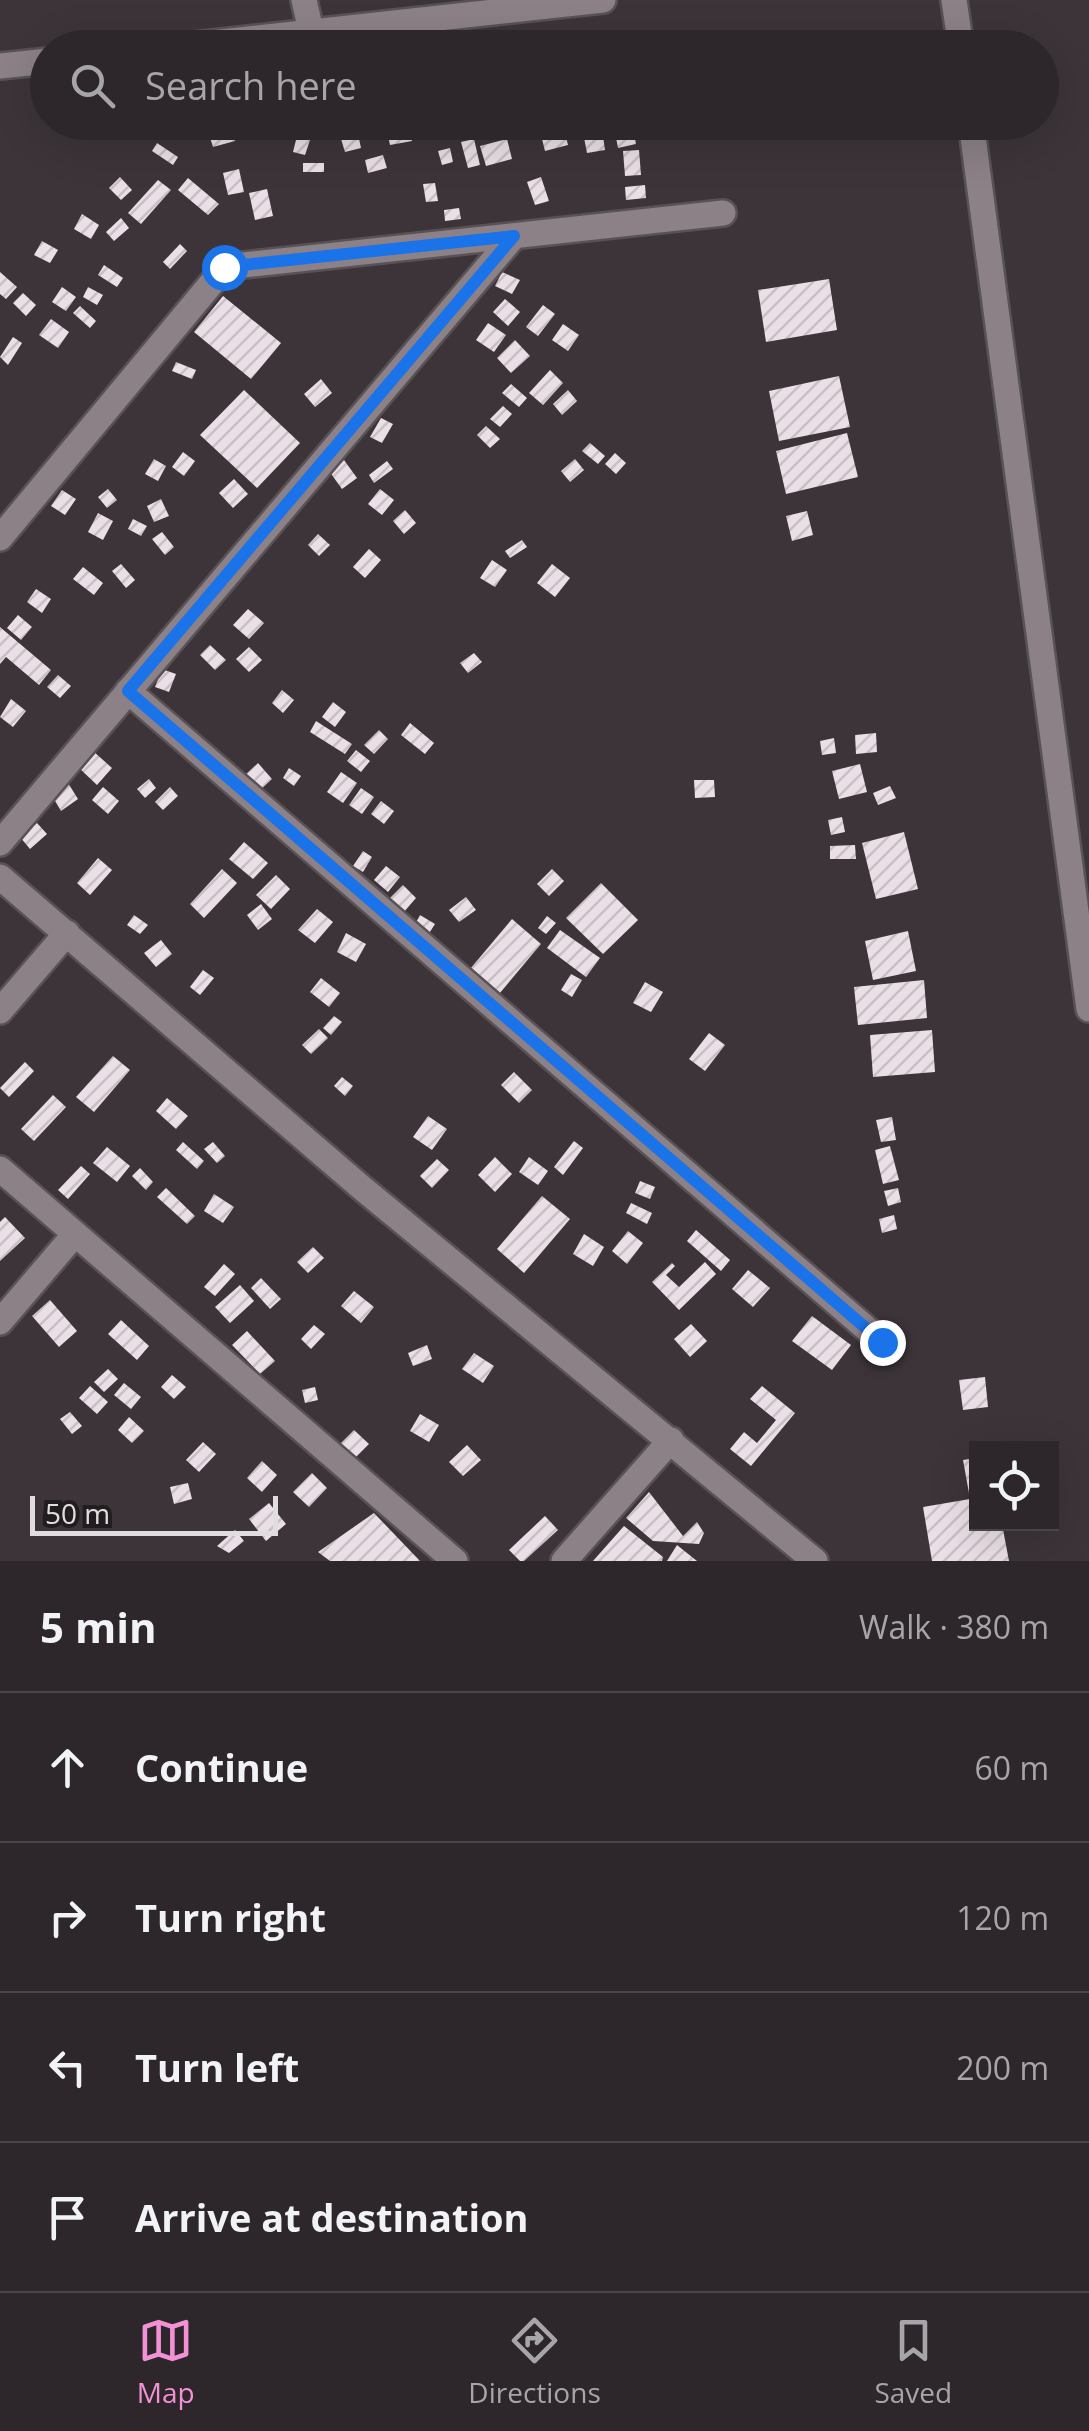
<!DOCTYPE html>
<meta charset="utf-8">
<style>
:root{--surface:#2d272b;--page:#352f33;--text:#f1f3f6;--muted:#a7a5a9;--line:#484447;--accent:#f391d6}
body{margin:0;font-family:"Open Sans",sans-serif;background:var(--page);color:var(--text)}
.controls{position:absolute;right:30px;bottom:30px;display:grid;overflow:hidden;border-radius:0px;box-shadow:0 10px 40px #0002}
.controls button{width:90px;height:90px;display:grid;place-items:center;padding:0;border:0;border-bottom:2px solid var(--line);background:var(--surface);color:var(--text);font:50px sans-serif}
.scale{position:absolute;left:30px;bottom:25px;width:248px;box-sizing:border-box;padding-left:10px;border:5px solid #e1dce0;border-top:0;font-size:28px;line-height:35px;white-space:nowrap;color:#e1dce0;-webkit-text-stroke:8px #211d1f;paint-order:stroke}
.stop{position:absolute;width:30px;height:30px;margin:-22px;border:8px solid #1a73e8;border-radius:50%;background:#fff}
.stop.end{background:#1a73e8;border-color:#fff;box-shadow:0 2px 10px #0008}
.list{margin:0;padding:0;list-style:none}
h2{display:flex;justify-content:space-between;align-items:center;height:130px;margin:0;padding:0 40px;font-size:42px}
h2 small{font-size:32px;font-weight:400;color:var(--muted)}
.list li{display:grid;grid-template-columns:65px 1fr auto;gap:30px;align-items:center;box-sizing:border-box;height:150px;padding:0 40px;border-top:2px solid var(--line)}
.list b{display:block;font-size:38px;white-space:nowrap}
.list em{font-size:32px;font-style:normal;color:var(--muted)}
.icon{flex:none;width:55px;height:55px;fill:none;stroke:currentColor;stroke-width:2;stroke-linecap:round;stroke-linejoin:round}
.map{position:relative;flex:none;width:1089px;height:1561px;overflow:hidden}
.search{position:absolute;background:var(--surface);box-shadow:0 10px 40px #0002;left:30px;right:30px;top:30px;height:110px;display:flex;align-items:center;gap:25px;box-sizing:border-box;padding:0 35px;border-radius:55px;color:var(--muted);font-size:38px}
.sheet{height:730px;background:var(--surface)}
nav{display:flex;justify-content:space-around;align-items:center;box-sizing:border-box;height:140px;border-top:2px solid var(--line);background:var(--surface);font-size:28px;color:var(--muted)}
nav a{display:grid;justify-items:center;gap:5px}
nav .on{color:var(--accent)}
.map>svg:first-child{display:block}
.building{fill:url(#building-hatch)}
.lines{fill:none;stroke-linecap:round;stroke-linejoin:round}
.minor-casing{stroke:#585256;stroke-width:30}
.tertiary-casing{stroke:#585256;stroke-width:30}
.minor{stroke:#8b8187;stroke-width:25}
.tertiary{stroke:#8b8187;stroke-width:25}
.route{stroke:#1a73e8;stroke-width:12}
</style>
<div class="map">
<svg width="1089" height="1561" viewBox="0 0 1089 1561">
<defs>
<pattern id="building-hatch" width="6" height="6" patternUnits="userSpaceOnUse" patternTransform="scale(2.5)"><rect width="6" height="6" fill="#eadfe6"/><path d="M-1 1l2-2M0 6l6-6M5 7l2-2" fill="none" stroke="#c9c0c5"/></pattern>
</defs>
<rect width="100%" height="100%" fill="#3c3439"/>
<g class="building">
<path d="M674 41 675 48H638V45Z"/>
<path d="M205 122H229L235 141 213 147Z"/>
<path d="M436 122H451L452 136 438 138Z"/>
<path d="M533 122H550L552 130 536 134Z"/>
<path d="M581 122H632L636 144 618 148 614 127 602 129 605 150 587 153Z"/>
<path d="M410 127 412 141 390 145 387 131Z"/>
<path d="M565 133 568 145 545 151 542 139Z"/>
<path d="M358 134 361 148 345 152 341 139Z"/>
<path d="M297 136 310 140 305 155 293 152Z"/>
<path d="M474 139 480 165 468 168 461 142Z"/>
<path d="M507 139 512 159 486 166 480 146Z"/>
<path d="M157 143 178 157 173 165 152 151Z"/>
<path d="M450 148 453 162 442 165 438 151Z"/>
<path d="M639 150 641 175 625 176 623 151Z"/>
<path d="M383 155 387 168 368 173 365 160Z"/>
<rect x="303" y="163" width="21" height="9"/>
<path d="M239 169 244 192 228 195 223 173Z"/>
<path d="M120 177 132 190 121 200 109 188Z"/>
<path d="M541 177 549 201 535 205 527 182Z"/>
<path d="M188 178 219 204 208 215 178 190Z"/>
<path d="M158 180 171 190 141 224 128 213Z"/>
<path d="M435 183 438 201 426 202 423 184Z"/>
<path d="M645 185 646 198 626 200 625 187Z"/>
<path d="M267 189 273 216 255 220 249 193Z"/>
<path d="M459 208 461 219 445 221 444 210Z"/>
<path d="M82 214 99 225 91 239 74 229Z"/>
<path d="M121 218 129 228 114 241 106 232Z"/>
<path d="M42 241 58 250 50 263 34 255Z"/>
<path d="M180 244 187 251 170 269 163 262Z"/>
<path d="M104 265 123 278 117 287 98 275Z"/>
<path d="M0 272 17 287 6 299 0 294Z"/>
<path d="M502 272 520 280 512 294 495 286Z"/>
<path d="M829 279 837 330 766 342 758 290Z"/>
<path d="M62 287 76 297 66 311 52 302Z"/>
<path d="M88 287 103 295 97 305 83 297Z"/>
<path d="M23 293 36 305 26 316 13 303Z"/>
<path d="M223 296 281 343 251 379 194 332Z"/>
<path d="M505 299 520 312 508 326 493 312Z"/>
<path d="M543 305 555 314 538 336 526 327Z"/>
<path d="M80 306 96 321 90 328 73 313Z"/>
<path d="M51 319 69 332 58 348 39 335Z"/>
<path d="M488 323 506 335 494 352 476 340Z"/>
<path d="M563 324 579 335 568 351 552 340Z"/>
<path d="M13 337 22 343 8 365 0 357Z"/>
<path d="M515 340 530 356 511 373 497 358Z"/>
<path d="M176 362 196 370 192 379 172 371Z"/>
<path d="M550 370 563 383 543 405 529 393Z"/>
<path d="M839 376 850 427 779 441 769 391Z"/>
<path d="M321 379 332 393 315 407 304 394Z"/>
<path d="M511 384 527 398 519 407 502 393Z"/>
<path d="M244 390 300 443 257 488 200 435Z"/>
<path d="M568 390 577 401 562 415 553 404Z"/>
<path d="M503 406 512 414 500 427 490 419Z"/>
<path d="M381 418 393 424 382 443 370 437Z"/>
<path d="M486 426 500 439 490 448 477 435Z"/>
<path d="M847 433 858 477 786 494 776 451Z"/>
<path d="M590 443 605 456 598 464 582 451Z"/>
<path d="M183 452 195 461 184 476 172 467Z"/>
<path d="M615 453 626 463 616 474 605 464Z"/>
<path d="M154 459 166 466 158 481 145 474Z"/>
<path d="M575 459 584 470 570 482 561 471Z"/>
<path d="M344 460 357 478 342 489 329 471Z"/>
<path d="M387 461 393 469 374 483 369 475Z"/>
<path d="M234 479 248 494 233 508 219 493Z"/>
<path d="M108 489 117 500 107 508 98 497Z"/>
<path d="M380 489 394 500 382 515 368 504Z"/>
<path d="M62 490 76 499 65 515 51 506Z"/>
<path d="M161 499 169 516 154 522 147 506Z"/>
<path d="M405 510 416 523 404 534 393 521Z"/>
<path d="M807 511 813 535 792 541 786 516Z"/>
<path d="M98 513 113 521 103 540 88 532Z"/>
<path d="M133 519 147 526 141 536 128 529Z"/>
<path d="M162 532 174 547 165 555 152 539Z"/>
<path d="M318 534 330 545 319 556 308 545Z"/>
<path d="M522 540 527 547 510 558 505 551Z"/>
<path d="M369 549 381 560 365 578 353 567Z"/>
<path d="M492 560 507 570 495 587 480 578Z"/>
<path d="M121 564 135 580 126 588 112 571Z"/>
<path d="M552 564 570 578 555 597 537 583Z"/>
<path d="M83 567 103 583 94 595 73 579Z"/>
<path d="M36 589 51 599 42 613 27 602Z"/>
<path d="M248 609 264 623 249 639 233 625Z"/>
<path d="M18 615 32 627 21 640 7 628Z"/>
<path d="M0 627 51 670 39 685 6 657 0 664Z"/>
<path d="M210 645 226 660 215 670 200 655Z"/>
<path d="M249 647 262 660 249 672 236 659Z"/>
<path d="M474 653 482 662 468 673 460 663Z"/>
<path d="M162 669 176 674 169 692 155 687Z"/>
<path d="M58 675 71 686 60 698 47 687Z"/>
<path d="M282 690 294 700 283 713 272 703Z"/>
<path d="M11 699 26 711 13 727 0 717Z"/>
<path d="M333 702 346 712 335 727 322 717Z"/>
<path d="M316 721 352 744 345 754 310 732Z"/>
<path d="M410 723 434 743 425 754 401 735Z"/>
<path d="M379 730 388 739 374 754 364 745Z"/>
<path d="M876 733 877 752 856 754 855 735Z"/>
<path d="M834 738 836 753 822 755 820 741Z"/>
<path d="M356 750 370 761 361 772 347 761Z"/>
<path d="M93 751 112 768 97 785 78 767Z"/>
<path d="M258 763 272 779 258 792 244 776Z"/>
<path d="M860 764 867 792 839 799 832 771Z"/>
<path d="M289 768 301 776 294 786 283 778Z"/>
<path d="M341 772 357 783 343 803 327 792Z"/>
<path d="M149 779 156 788 145 798 137 789Z"/>
<path d="M694 780H714L715 797 695 798Z"/>
<path d="M68 783 78 799 61 811 51 794Z"/>
<path d="M890 786 896 798 878 805 873 793Z"/>
<path d="M103 787 119 801 108 814 92 800Z"/>
<path d="M170 787 178 796 163 810 155 802Z"/>
<path d="M361 788 374 797 362 814 349 805Z"/>
<path d="M381 801 394 811 384 824 371 814Z"/>
<path d="M842 817 845 832 831 835 828 820Z"/>
<path d="M37 823 47 834 30 849 20 837Z"/>
<path d="M904 832 918 889 876 899 862 843Z"/>
<path d="M244 842 268 863 253 879 229 859Z"/>
<path d="M855 845 856 859H830V846Z"/>
<path d="M363 851 372 857 363 872 353 866Z"/>
<path d="M98 858 112 870 90 895 77 883Z"/>
<path d="M386 866 400 877 388 892 374 880Z"/>
<path d="M222 869 237 883 204 918 190 904Z"/>
<path d="M552 869 564 881 549 896 537 884Z"/>
<path d="M276 875 290 889 271 909 256 895Z"/>
<path d="M601 883 638 920 603 954 566 918Z"/>
<path d="M403 885 416 898 403 913 389 899Z"/>
<path d="M466 897 476 910 459 922 449 910Z"/>
<path d="M261 904 272 919 258 930 247 915Z"/>
<path d="M317 909 333 922 315 943 298 930Z"/>
<path d="M134 915 148 925 140 934 127 925Z"/>
<path d="M420 915 435 924 428 935 414 926Z"/>
<path d="M547 916 556 923 546 934 538 928Z"/>
<path d="M512 919 541 944 494 1000 465 975Z"/>
<path d="M560 930 600 958 586 977 547 948Z"/>
<path d="M908 931 916 971 873 980 865 941Z"/>
<path d="M346 933 366 944 356 962 337 952Z"/>
<path d="M161 940 172 954 156 967 144 953Z"/>
<path d="M203 970 214 978 200 995 190 987Z"/>
<path d="M571 974 582 980 572 997 561 990Z"/>
<path d="M321 978 340 993 329 1007 310 992Z"/>
<path d="M924 980 927 1018 858 1025 854 987Z"/>
<path d="M645 982 663 992 651 1012 633 1003Z"/>
<path d="M334 1016 342 1022 331 1035 323 1028Z"/>
<path d="M319 1029 328 1038 311 1054 302 1045Z"/>
<path d="M932 1030 935 1072 873 1077 870 1035Z"/>
<path d="M709 1033 725 1045 705 1071 689 1059Z"/>
<path d="M113 1056 130 1070 94 1112 76 1097Z"/>
<path d="M25 1062 34 1071 9 1097 0 1088Z"/>
<path d="M514 1072 532 1090 519 1103 501 1085Z"/>
<path d="M342 1077 353 1086 345 1096 334 1086Z"/>
<path d="M53 1095 66 1107 34 1141 21 1129Z"/>
<path d="M167 1098 188 1116 176 1129 156 1111Z"/>
<path d="M428 1116 447 1129 432 1150 413 1137Z"/>
<path d="M892 1117 896 1140 881 1142 876 1120Z"/>
<path d="M574 1141 583 1148 563 1175 554 1167Z"/>
<path d="M183 1142 204 1161 197 1169 176 1150Z"/>
<path d="M213 1142 225 1156 217 1163 204 1149Z"/>
<path d="M890 1146 899 1180 883 1184 875 1150Z"/>
<path d="M107 1147 130 1166 117 1182 93 1163Z"/>
<path d="M495 1157 512 1174 495 1192 478 1175Z"/>
<path d="M529 1157 548 1171 538 1185 519 1172Z"/>
<path d="M437 1159 449 1170 432 1188 420 1176Z"/>
<path d="M81 1166 90 1174 68 1199 58 1190Z"/>
<path d="M140 1168 153 1182 146 1190 132 1176Z"/>
<path d="M640 1181 655 1187 650 1199 635 1193Z"/>
<path d="M166 1188 195 1216 187 1224 157 1197Z"/>
<path d="M898 1188 901 1202 888 1206 884 1191Z"/>
<path d="M214 1194 234 1207 223 1223 204 1211Z"/>
<path d="M542 1196 570 1219 524 1273 497 1249Z"/>
<path d="M631 1203 652 1213 647 1224 626 1213Z"/>
<path d="M894 1215 897 1229 882 1233 879 1219Z"/>
<path d="M5 1217 25 1238 0 1261V1222Z"/>
<path d="M696 1230 730 1260 721 1271 687 1241Z"/>
<path d="M628 1231 643 1243 627 1264 612 1251Z"/>
<path d="M584 1234 604 1247 593 1266 573 1254Z"/>
<path d="M313 1247 324 1258 308 1273 297 1262Z"/>
<path d="M705 1262 716 1274 679 1310 652 1282 672 1263 675 1266 666 1275 679 1287Z"/>
<path d="M224 1264 235 1274 215 1296 204 1287Z"/>
<path d="M748 1270 770 1288 753 1307 732 1289Z"/>
<path d="M261 1278 281 1299 270 1309 251 1288Z"/>
<path d="M240 1285 254 1301 230 1323 215 1307Z"/>
<path d="M354 1291 374 1307 361 1323 341 1306Z"/>
<path d="M50 1300 77 1331 59 1347 32 1316Z"/>
<path d="M812 1316 851 1345 832 1370 792 1341Z"/>
<path d="M121 1320 149 1346 137 1360 108 1334Z"/>
<path d="M691 1324 707 1341 690 1357 674 1339Z"/>
<path d="M314 1325 325 1334 311 1349 301 1339Z"/>
<path d="M247 1331 275 1361 260 1374 232 1345Z"/>
<path d="M427 1345 432 1359 413 1366 408 1353Z"/>
<path d="M474 1353 494 1366 483 1383 462 1369Z"/>
<path d="M108 1369 118 1379 104 1392 94 1382Z"/>
<path d="M172 1375 186 1387 174 1399 161 1387Z"/>
<path d="M985 1377 988 1407 963 1410 959 1380Z"/>
<path d="M124 1383 141 1397 131 1409 114 1395Z"/>
<path d="M90 1386 108 1402 97 1414 79 1398Z"/>
<path d="M762 1386 795 1413 751 1466 730 1449 744 1432 757 1443 776 1420 750 1399Z"/>
<path d="M315 1387 318 1400 305 1403 302 1390Z"/>
<path d="M70 1412 82 1426 72 1434 60 1419Z"/>
<path d="M420 1414 439 1425 429 1442 410 1431Z"/>
<path d="M129 1417 144 1431 132 1443 118 1430Z"/>
<path d="M354 1430 369 1444 354 1459 339 1445Z"/>
<path d="M203 1442 216 1454 199 1472 186 1460Z"/>
<path d="M467 1445 481 1460 463 1476 449 1462Z"/>
<path d="M976 1458V1524H1002L1009 1561H932L923 1507 970 1499 963 1460Z"/>
<path d="M262 1461 277 1475 262 1492 247 1478Z"/>
<path d="M312 1473 327 1488 309 1507 293 1492Z"/>
<path d="M188 1483 192 1499 174 1504 170 1487Z"/>
<path d="M649 1492 683 1536 697 1522 704 1533 699 1544 653 1541 626 1518Z"/>
<path d="M269 1503 286 1524 266 1541 249 1519Z"/>
<path d="M374 1513 420 1561H330L318 1552Z"/>
<path d="M545 1516 558 1530 524 1561H520L509 1550Z"/>
<path d="M624 1526 663 1557 662 1561H593Z"/>
<path d="M235 1530 244 1541 229 1553 217 1546Z"/>
<path d="M677 1545 697 1561H667Z"/>
</g>
<g class="lines">
<defs>
<g id="minor">
<path d="M304 0 311 31"/>
<path d="M166 48 603 0"/>
<path d="M0 66 48 61"/>
<path d="M0 538 225 267 723 213"/>
<path d="M128 691 882 1342"/>
<path d="M0 843 514 236"/>
<path d="M0 877 362 1188 815 1561"/>
<path d="M0 1011 67 933"/>
<path d="M0 1169 455 1561"/>
<path d="M0 1322 75 1234"/>
<path d="M564 1561 671 1440"/>
</g>
<g id="tertiary">
<path d="M954 0 961 48"/>
<path d="M971 122 1089 1009"/>
</g>
</defs>
<use href="#minor" class="minor-casing"/>
<use href="#tertiary" class="tertiary-casing"/>
<use href="#minor" class="minor"/>
<use href="#tertiary" class="tertiary"/>
</g>
<g class="lines">
<path class="route" d="M224 267 514 236 128 691 882 1342"/>
</g>
</svg>
<div class="controls">
<button><svg class="icon" aria-label="locate" viewBox="0 0 24 24"><circle cx="12" cy="12" r="6"/><path d="M12 2v4M12 18v4M2 12h4M18 12h4"/></svg></button>
</div>
<div class="scale">50 m</div>
<div class="stop" style="left:224px;top:267px"></div>
<div class="stop end" style="left:882px;top:1342px"></div>
<div class="search"><svg class="icon" aria-label="search" viewBox="0 0 24 24"><circle cx="10" cy="10" r="6"/><path d="M15 15l6 6"/></svg>Search here</div>
</div>
<section class="sheet">
<h2>5 min<small>Walk · 380 m</small></h2>
<ul class="list">
<li><svg class="icon" aria-label="ahead" viewBox="0 0 24 24"><path d="M12 20V5M6 11l6-6 6 6"/></svg><div><b>Continue</b></div><em>60 m</em></li>
<li><svg class="icon" aria-label="right" viewBox="0 0 24 24"><path d="M7 20v-9h11M14 6l5 5-5 5"/></svg><div><b>Turn right</b></div><em>120 m</em></li>
<li><svg class="icon" aria-label="left" viewBox="0 0 24 24"><path d="M17 20v-9H6M10 6l-5 5 5 5"/></svg><div><b>Turn left</b></div><em>200 m</em></li>
<li><svg class="icon" aria-label="arrive" viewBox="0 0 24 24"><path d="M6 21V4h12l-3 4 3 4H6"/></svg><div><b>Arrive at destination</b></div></li>
</ul>
</section>
<nav>
<a class="on"><svg class="icon" aria-label="map" viewBox="0 0 24 24"><path d="M3 6l6-2 6 2 6-2v14l-6 2-6-2-6 2zM9 4v14M15 6v14"/></svg>Map</a>
<a><svg class="icon" aria-label="directions" viewBox="0 0 24 24"><path d="M12 3l9 9-9 9-9-9zM9 14v-3h6M13 9l2 2-2 2"/></svg>Directions</a>
<a><svg class="icon" aria-label="saved" viewBox="0 0 24 24"><path d="M7 4h10v16l-5-4-5 4z"/></svg>Saved</a>
</nav>
